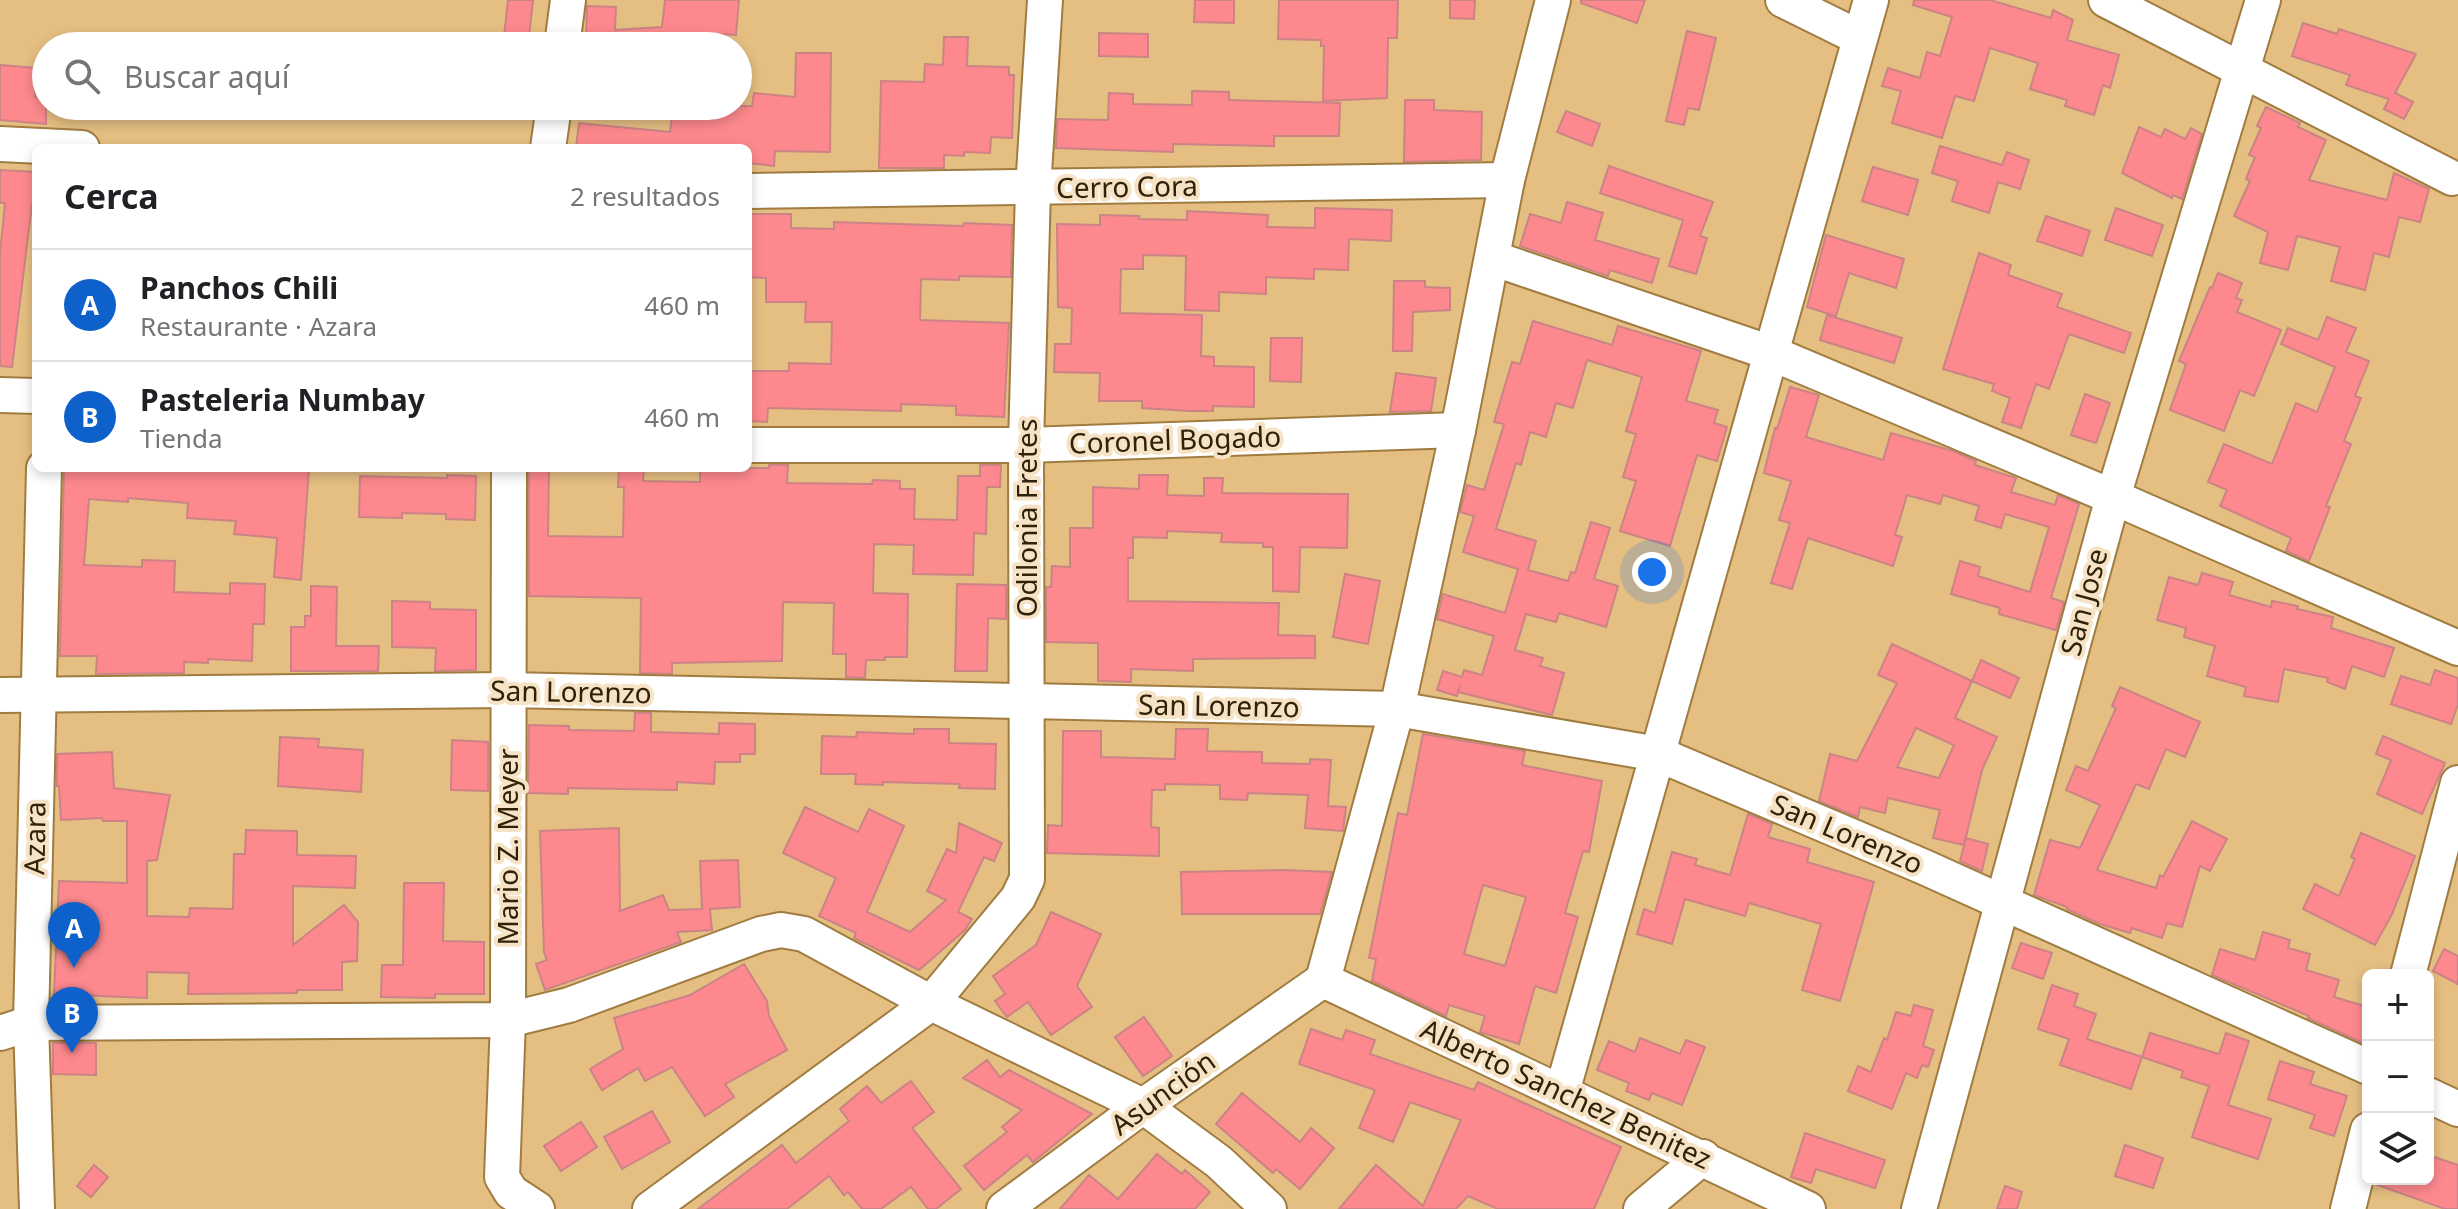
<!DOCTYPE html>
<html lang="es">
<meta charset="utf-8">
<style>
:root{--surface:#fff;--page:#f2f2f2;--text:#202124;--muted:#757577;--line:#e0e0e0;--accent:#0e60ca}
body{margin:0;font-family:"Noto Sans",sans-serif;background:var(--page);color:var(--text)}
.controls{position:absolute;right:24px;bottom:24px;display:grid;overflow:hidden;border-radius:12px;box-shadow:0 4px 12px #0003}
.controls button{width:72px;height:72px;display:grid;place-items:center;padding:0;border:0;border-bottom:2px solid var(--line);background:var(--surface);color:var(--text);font:40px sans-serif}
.you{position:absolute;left:1652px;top:572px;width:28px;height:28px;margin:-20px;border:6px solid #fff;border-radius:50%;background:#1a73e8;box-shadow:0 0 0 12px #1a73e833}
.badge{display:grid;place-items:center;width:52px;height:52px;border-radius:50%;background:var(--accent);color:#fff;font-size:26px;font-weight:700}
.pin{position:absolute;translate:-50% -66px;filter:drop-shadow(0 2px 4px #0008)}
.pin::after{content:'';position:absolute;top:42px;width:28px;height:24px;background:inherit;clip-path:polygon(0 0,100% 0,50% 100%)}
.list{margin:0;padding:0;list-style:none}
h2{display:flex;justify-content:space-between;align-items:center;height:104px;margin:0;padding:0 32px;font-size:34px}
h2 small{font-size:26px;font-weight:400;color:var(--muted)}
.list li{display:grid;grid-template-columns:52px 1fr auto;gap:24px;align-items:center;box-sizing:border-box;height:112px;padding:0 32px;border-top:2px solid var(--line)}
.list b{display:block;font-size:30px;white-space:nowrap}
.list p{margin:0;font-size:26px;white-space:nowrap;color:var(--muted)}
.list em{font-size:26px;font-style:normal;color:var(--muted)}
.icon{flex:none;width:44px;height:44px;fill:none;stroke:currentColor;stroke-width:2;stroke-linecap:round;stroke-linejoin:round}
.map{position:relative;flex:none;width:2458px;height:1209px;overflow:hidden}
.search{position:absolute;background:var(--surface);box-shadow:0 4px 12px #0003;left:32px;top:32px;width:720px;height:88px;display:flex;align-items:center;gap:20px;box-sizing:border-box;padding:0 28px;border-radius:44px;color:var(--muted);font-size:30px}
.panel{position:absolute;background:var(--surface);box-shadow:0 4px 12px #0003;left:32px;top:144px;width:720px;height:328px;border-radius:12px}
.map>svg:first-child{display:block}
.building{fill:#fd898e;stroke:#cb8385;stroke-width:2;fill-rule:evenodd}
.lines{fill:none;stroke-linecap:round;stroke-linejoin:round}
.minor-casing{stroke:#a07c40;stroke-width:38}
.minor{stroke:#fff;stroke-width:34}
.labels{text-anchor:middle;stroke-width:8;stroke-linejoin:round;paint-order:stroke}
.street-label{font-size:28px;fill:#302208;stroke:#f6e2c5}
</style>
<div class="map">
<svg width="2458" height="1209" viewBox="0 0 2458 1209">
<rect width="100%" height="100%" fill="#e5be82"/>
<g class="building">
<path d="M508 0H533L528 46H503Z"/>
<path d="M665 0H739L736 35 725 34 724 46 706 44V46H599V39L586 38 587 6 616 7 615 30 662 27Z"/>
<path d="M1195 0H1234V23L1194 22Z"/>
<path d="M1279 0H1398L1397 38H1388L1387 98 1323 101 1324 46H1321V40L1278 39Z"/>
<path d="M1450 0H1475L1474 19 1450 18Z"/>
<path d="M1581 0H1645L1637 23 1581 3Z"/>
<path d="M1914 0H1990L2051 18 2053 10 2073 20 2067 40 2119 55 2110 88 2103 85 2094 115 2065 106 2067 100 2030 89 2038 63 1990 48 1974 101 1955 96 1942 138 1892 123 1901 91 1882 86 1888 68 1920 78 1927 52 1940 56 1952 17 1913 5Z"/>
<path d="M2303 23 2337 34 2339 29 2416 54 2395 93 2413 102 2404 119 2384 109 2389 99 2346 85 2350 75 2292 56Z"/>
<path d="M1687 31 1716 38 1699 110 1688 108 1684 125 1666 121Z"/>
<path d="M1099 33 1148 34V57L1099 56Z"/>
<path d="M944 37H968L967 66 1009 67V75H1014L1012 138 991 137 990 153 964 152V156L944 155V168H879L881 81 924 82 925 64 943 65Z"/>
<path d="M796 53H831L830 152 775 151 774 166 748 163V148H576L579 123 670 132 673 107 727 112V106H752L754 93 795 97Z"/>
<path d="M0 65 37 68 35 97 46 98V124L0 120Z"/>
<path d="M1192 91 1229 92V100L1340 103 1339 136H1274V146L1173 144V152L1056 148 1057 119 1108 120 1109 93 1133 94V104L1192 105Z"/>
<path d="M1405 100H1434V110L1482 112 1481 160 1404 162Z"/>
<path d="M2266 107 2300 123 2298 127 2326 140 2309 180 2387 200 2394 173 2429 189 2420 222 2399 217 2389 257 2374 253 2365 290 2331 281 2340 247 2297 236 2288 270 2260 263 2268 232 2234 216 2250 181 2246 179 2255 157 2249 155 2261 128 2257 126Z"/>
<path d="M1566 111 1600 124 1592 146 1557 132Z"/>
<path d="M2139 127 2161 137 2165 129 2185 139 2191 128 2202 134 2182 199 2173 195 2172 198 2122 173Z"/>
<path d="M1940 146 2002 165 2007 152 2029 160 2020 189 1998 182 1989 213 1952 201 1958 181 1932 173Z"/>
<path d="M1609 166 1713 202 1700 236 1707 238 1696 274 1669 266 1683 220 1600 193Z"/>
<path d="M1873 167 1918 180 1908 215 1862 201Z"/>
<path d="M0 170 36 172 35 204H32L12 367 0 366V254L5 203H0Z"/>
<path d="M1567 202 1603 213 1595 240 1659 259 1652 283 1610 270 1608 276 1520 246 1530 214 1561 223Z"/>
<path d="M1315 208 1392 210 1391 241 1349 239 1348 270 1314 269V279L1266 277V294L1219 292V311L1185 310 1186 256 1143 255V269H1121L1120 313 1202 315 1201 356 1214 357V366L1254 367V407L1213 406V411H1190L1142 408V401H1099L1100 373 1054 372 1055 344H1071L1072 308 1058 307 1057 224 1100 225V215L1139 216V219L1187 220V211L1268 215 1267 227 1315 228Z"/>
<path d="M2116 208 2163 225 2152 256 2105 240Z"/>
<path d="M748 214H791V228L834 229V222L963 226 964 223 1012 225 1011 277 959 276V280L921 279 920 320 1009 323 1004 417 956 415V406L901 404V411L768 408 767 422 748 421V371H789V363L831 364 832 322H805L806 302H766V278L748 277Z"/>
<path d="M2046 216 2090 231 2082 256 2037 241Z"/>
<path d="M1826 235 1904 259 1896 288 1849 273 1836 316 1807 307Z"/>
<path d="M1979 253 2011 265 2008 275 2062 294 2057 307 2131 333 2124 353 2069 334 2049 389 2036 384 2021 428 2002 422 2010 398 1992 391 1994 384 1943 369Z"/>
<path d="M2218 273 2242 283 2236 298 2242 300 2237 312 2281 330 2254 396 2240 390 2224 431 2170 410 2186 364 2179 361 2210 287 2212 288Z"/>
<path d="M1394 281H1425V287L1450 288V310L1413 312 1412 351H1393Z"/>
<path d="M1827 315 1902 338 1894 363 1820 340Z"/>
<path d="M2327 317 2356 328 2346 352 2369 361 2355 396 2361 398 2344 441 2351 444 2326 506 2330 507 2309 561 2286 551 2291 538 2220 506 2227 490 2208 482 2224 444 2272 464 2296 403 2317 412 2335 367 2281 344 2288 328 2318 340Z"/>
<path d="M1533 321 1612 345 1618 326 1701 351 1686 401 1718 410 1714 423 1727 427 1717 461 1697 455 1670 546 1620 531 1636 481 1623 477 1636 434 1626 431 1642 377 1587 360 1573 408 1556 403 1546 437 1530 432 1521 465 1516 463 1496 529 1536 541 1528 570 1568 581 1571 572 1575 573 1591 522 1610 528 1594 579 1618 586 1606 627 1559 613 1556 622 1526 614 1515 650 1543 658 1540 666 1564 673 1552 715 1458 692 1460 685 1457 696 1437 690 1443 671 1462 677 1464 670 1482 675 1494 636 1437 619 1443 594 1505 613 1518 569 1463 552 1474 516 1460 512 1467 485 1484 490 1504 424 1494 422 1512 362 1520 364Z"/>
<path d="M1271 338H1302L1301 382 1270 381Z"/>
<path d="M1396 373 1436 378 1431 411 1390 412Z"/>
<path d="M1790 387 1819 395 1806 437 1883 460 1891 433 1953 451 1976 461 1975 465 2016 478 2011 492 2055 505 2058 495 2079 504 2051 598 2064 602 2056 630 1999 614 2000 608 1951 594 1960 561 1980 567 1978 576 2030 592 2049 527 2005 514 2001 528 1975 520 1979 506 1943 495 1940 504 1907 495 1895 535 1902 537 1893 566 1808 538 1792 589 1771 583 1790 523 1779 520 1791 481 1764 473 1775 428 1777 429Z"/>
<path d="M2085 394 2110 403 2096 443 2071 435Z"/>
<path d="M769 465H788L787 483 872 484 873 480 900 481V489H915L914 519 957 520 958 476H980V465H1001L1000 487H987L986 534 974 533 973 575 913 574 914 545 874 544 873 593 908 594 907 657H885V660H866L865 678 846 677V654H833L834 603 783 602 782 661 672 663V674L640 673 641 598 529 596V468H549L548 536 623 537 624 487H618L619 469H644L643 481 700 482V468H769Z"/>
<path d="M64 468H309L301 580 274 577 277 538 234 534 236 521 187 518 188 503 128 498V502L89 499 84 565 142 567V560L175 561 174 592 230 594V583L265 584 264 624H253L252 661 208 659V663L184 662V673L96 674 97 656H60Z"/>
<path d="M447 475 476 476 475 520 446 519V514L402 513V518L359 517 360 476 447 478Z"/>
<path d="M1139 475H1168L1167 495 1204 496V478H1223L1222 493 1348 494 1347 548 1300 547 1299 592 1273 591V547H1263V543L1221 542 1222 533 1167 531V538L1133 537V558H1128V601L1279 603 1278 635 1315 636V658L1193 659V671L1131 669V682L1098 681V643L1046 642V587H1051L1052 566 1070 567V528H1093V487L1139 489Z"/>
<path d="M2202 573 2233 582 2229 595 2271 607 2272 601 2298 606 2297 609 2333 617 2331 628 2394 648 2384 677 2352 666 2345 689 2327 682 2328 678 2284 669 2278 702 2244 696 2246 687 2207 676 2215 646 2184 637 2186 628 2157 620 2169 577 2198 585Z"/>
<path d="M1345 574 1380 581 1368 644 1333 637Z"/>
<path d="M957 584 1006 585V619L988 618 987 671H955Z"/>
<path d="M311 586 337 587 336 646H379L378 671H291V627H305V616H311Z"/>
<path d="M392 601 430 602V609L476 610V670L435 671 436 648 392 647Z"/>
<path d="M1892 644 1972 681 1955 718 1997 737 1982 770 1964 845 1933 838 1940 810 1888 798 1885 813 1860 807 1858 817 1819 801 1830 754 1857 761 1897 683 1878 675ZM1916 728 1954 745 1939 778 1897 767Z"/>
<path d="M1981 660 2019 678 2010 698 1972 681Z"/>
<path d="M2435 670 2458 678V704L2451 724 2391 704 2401 676 2430 685Z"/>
<path d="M2120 687 2200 722 2185 757 2166 749 2149 789 2136 784 2097 870 2156 888 2160 875 2163 877 2192 821 2227 839 2210 871 2200 866 2182 927 2167 923 2162 938 2132 928 2130 933 2100 924 2067 909V907L2034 895 2050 840 2080 848 2100 805 2066 790 2076 766 2088 771 2116 708 2112 706Z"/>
<path d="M635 713H651V732L719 734V723L755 724V754H740V762H715L714 784 677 782V790L568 788V794L528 793 529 725 569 726V730L634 731Z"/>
<path d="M914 729H949V743L996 744 995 789 959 788 960 784 883 782V785L855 784 856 774H821L822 736 856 737 857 732 914 734Z"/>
<path d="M1176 729H1208L1207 751 1262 752V763L1310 764V759L1331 760 1328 806 1346 807 1343 831 1305 828 1308 795 1248 793 1247 800 1220 799V785L1165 784V790H1152L1151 827 1159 828V856L1047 853 1048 825 1062 826 1063 731H1101V757L1175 759Z"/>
<path d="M1423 734 1525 751 1522 765 1602 781 1589 852 1583 851 1565 913 1578 917 1556 993 1535 986 1519 1044 1480 1032 1485 1016 1449 1005 1446 1016 1372 981 1376 959 1369 958 1398 813 1407 815ZM1483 885 1526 897 1505 966 1464 954Z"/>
<path d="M2383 736 2445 763 2422 814 2377 794 2391 760 2376 754Z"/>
<path d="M280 737 319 739 318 747 363 750 361 792 278 786Z"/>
<path d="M452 740 488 742V791L451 790Z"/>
<path d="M112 752 114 788 170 795 157 860 147 861V916L189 917 190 908 233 909 234 854H245L246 830 297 831V855L356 856 355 888 293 886V945L344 905 358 922 357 961 342 962V990H297V993L188 994 189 973 147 972V998L54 994 59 881 127 883V821H103L102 818 61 820 59 786H57V754Z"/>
<path d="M805 807 858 832 869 809 904 826 867 912 910 932 946 900 927 891 947 849 956 853 959 823 1002 843 994 861 984 857 958 912 972 919 965 930 919 970 858 940 854 938 856 933 819 916 836 878 783 853Z"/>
<path d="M1748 814 1772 824 1768 837 1810 849 1807 862 1874 882 1840 1001 1802 990 1821 924 1749 903 1745 916 1685 899 1672 944 1637 934 1644 909 1655 913 1672 852 1697 859 1695 865 1730 875Z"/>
<path d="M619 828 620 911 663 895 669 910 702 909 700 861 738 860 740 907 710 909 712 930 677 932 681 942 545 990 536 964 547 960 544 952 540 831Z"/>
<path d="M2361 833 2415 856 2392 914 2375 945 2303 909 2315 884 2339 896 2355 859 2351 857Z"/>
<path d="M1966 838 1988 844 1982 871 1960 861Z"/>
<path d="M1285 870 1332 872 1320 914H1182L1181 872Z"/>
<path d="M404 883H444L443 941 484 942V994H435V998L381 997 382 965H403Z"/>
<path d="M1051 912 1101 934 1077 986 1092 1007 1051 1035 1028 1002 1007 1017 995 1001 1005 994 993 976 1036 945Z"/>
<path d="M2263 932 2290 940 2288 948 2310 954 2306 970 2339 980 2334 997 2368 1007V1032L2365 1044 2308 1018 2309 1016 2212 975 2220 949 2255 960Z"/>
<path d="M2021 943 2052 953 2043 979 2012 968Z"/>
<path d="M2444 949 2458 956V984L2433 971Z"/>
<path d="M744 964 767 1001 769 1016 787 1050 725 1084 734 1097 705 1116 672 1067 645 1081 638 1068 602 1090 590 1069 623 1049 614 1018 690 995Z"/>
<path d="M2052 985 2078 994 2074 1006 2096 1014 2087 1039 2142 1057 2131 1089 2060 1065 2069 1039 2038 1029Z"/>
<path d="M1914 1005 1933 1010 1923 1046 1934 1050 1928 1067 1922 1065 1917 1078 1906 1073 1892 1109 1848 1091 1858 1066 1871 1072 1884 1038 1887 1040 1896 1012 1911 1016Z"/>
<path d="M1144 1017 1172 1056 1143 1076 1115 1037Z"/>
<path d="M1311 1029 1342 1040 1346 1030 1375 1040 1370 1054 1474 1090 1478 1082 1621 1147 1594 1209H1498L1468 1196 1456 1209H1339L1376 1165 1423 1206 1461 1120 1410 1102 1393 1142 1359 1128 1375 1090 1299 1064Z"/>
<path d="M2150 1033 2219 1054 2226 1033 2249 1041 2228 1105 2271 1119 2258 1159 2192 1137 2209 1086 2181 1077 2183 1071 2142 1057Z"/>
<path d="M1640 1038 1680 1054 1686 1040 1705 1047 1682 1105 1652 1093 1649 1100 1626 1091 1629 1083 1597 1070 1609 1041 1635 1052Z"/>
<path d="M53 1043H96V1075L53 1074Z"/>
<path d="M987 1060 1000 1077 1009 1070 1092 1114 1033 1162 1027 1155 984 1190 964 1166 1007 1132 1002 1127 1022 1110 963 1078Z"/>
<path d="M2280 1061 2314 1072 2310 1084 2347 1096 2334 1136 2310 1128 2315 1115 2268 1099Z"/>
<path d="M911 1081 934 1112 912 1128 961 1189 936 1209H928L911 1187 881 1209H862L848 1192 844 1195 829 1176 787 1209H698L782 1145 796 1163 849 1121 840 1109 867 1086 881 1103Z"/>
<path d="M1242 1093 1300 1142 1311 1128 1334 1148 1300 1189 1276 1169 1273 1173 1216 1124Z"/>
<path d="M652 1111 670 1142 622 1169 604 1137Z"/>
<path d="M581 1122 597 1147 561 1171 544 1146Z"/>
<path d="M1805 1133 1885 1160 1875 1188 1816 1169 1811 1183 1791 1177Z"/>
<path d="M2125 1145 2163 1158 2153 1188 2115 1176Z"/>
<path d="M1157 1154 1182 1174 1185 1170 1210 1192 1195 1209H1060L1089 1175 1118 1199Z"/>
<path d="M2428 1155 2458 1165V1209H2445L2375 1184 2376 1179H2428Z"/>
<path d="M94 1165 108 1177 91 1197 77 1186Z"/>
<path d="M2005 1186 2022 1192 2017 1209H1997Z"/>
</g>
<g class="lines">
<defs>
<g id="minor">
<path d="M1783 0 1860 38"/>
<path d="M2106 0 2452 178"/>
<path d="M562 46 568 0"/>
<path d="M0 144 82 148"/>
<path d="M548 148 554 106"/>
<path d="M748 191 1507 180"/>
<path d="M1492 258 1771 353 2113 497 2458 648"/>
<path d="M0 395 36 396"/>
<path d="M748 445H1026L1458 430"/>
<path d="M509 468 508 1020 502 1177 511 1192 537 1209"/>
<path d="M0 695 507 690 1397 709 1658 754 1924 867 2368 1067"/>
<path d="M2408 975 2458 783"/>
<path d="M1323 980 1397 709 1458 430 1507 180 1553 0"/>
<path d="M1323 980 1808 1209"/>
<path d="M0 1033 31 1023 508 1020 569 1005 761 934 781 930 804 934 931 1003 1143 1106 1219 1162 1269 1209"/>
<path d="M1562 1092 1871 0"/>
<path d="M2428 1095 2458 1109"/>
<path d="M37 1209 31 1023 44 468"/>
<path d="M650 1209 931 1003 1018 898 1027 879 1026 445 1033 189 1045 0"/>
<path d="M1004 1209 1143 1106 1323 980"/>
<path d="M1641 1209 1703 1157"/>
<path d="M1919 1209 2113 497 2263 0"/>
<path d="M2348 1209 2368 1130"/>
</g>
</defs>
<use href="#minor" class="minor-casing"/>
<use href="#minor" class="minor"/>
</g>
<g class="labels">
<g class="street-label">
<text transform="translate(1127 187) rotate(-1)" y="10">Cerro Cora</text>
<text transform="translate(1175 440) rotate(-2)" y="10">Coronel Bogado</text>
<text transform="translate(1027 518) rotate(-90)" y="10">Odilonia Fretes</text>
<text transform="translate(2084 602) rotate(-75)" y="10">San Jose</text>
<text transform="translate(571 692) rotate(1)" y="10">San Lorenzo</text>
<text transform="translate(1219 706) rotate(1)" y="10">San Lorenzo</text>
<text transform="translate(1847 834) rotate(23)" y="10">San Lorenzo</text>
<text transform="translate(35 838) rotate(-89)" y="10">Azara</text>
<text transform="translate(508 847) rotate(-90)" y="10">Mario Z. Meyer</text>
<text transform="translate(1163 1093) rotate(-36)" y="10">Asunción</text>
<text transform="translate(1566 1094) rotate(25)" y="10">Alberto Sanchez Benitez</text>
</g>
</g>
</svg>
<div class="controls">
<button>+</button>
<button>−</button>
<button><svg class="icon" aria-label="layers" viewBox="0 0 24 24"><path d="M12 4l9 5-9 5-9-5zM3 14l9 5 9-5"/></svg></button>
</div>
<div class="you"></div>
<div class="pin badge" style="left:74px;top:968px">A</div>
<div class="pin badge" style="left:72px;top:1053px">B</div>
<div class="search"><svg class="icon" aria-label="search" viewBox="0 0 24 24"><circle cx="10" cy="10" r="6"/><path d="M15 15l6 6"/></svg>Buscar aquí</div>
<section class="panel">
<h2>Cerca<small>2 resultados</small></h2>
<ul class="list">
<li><span class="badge">A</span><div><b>Panchos Chili</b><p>Restaurante · Azara</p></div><em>460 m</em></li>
<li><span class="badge">B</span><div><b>Pasteleria Numbay</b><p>Tienda</p></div><em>460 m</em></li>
</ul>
</section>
</div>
